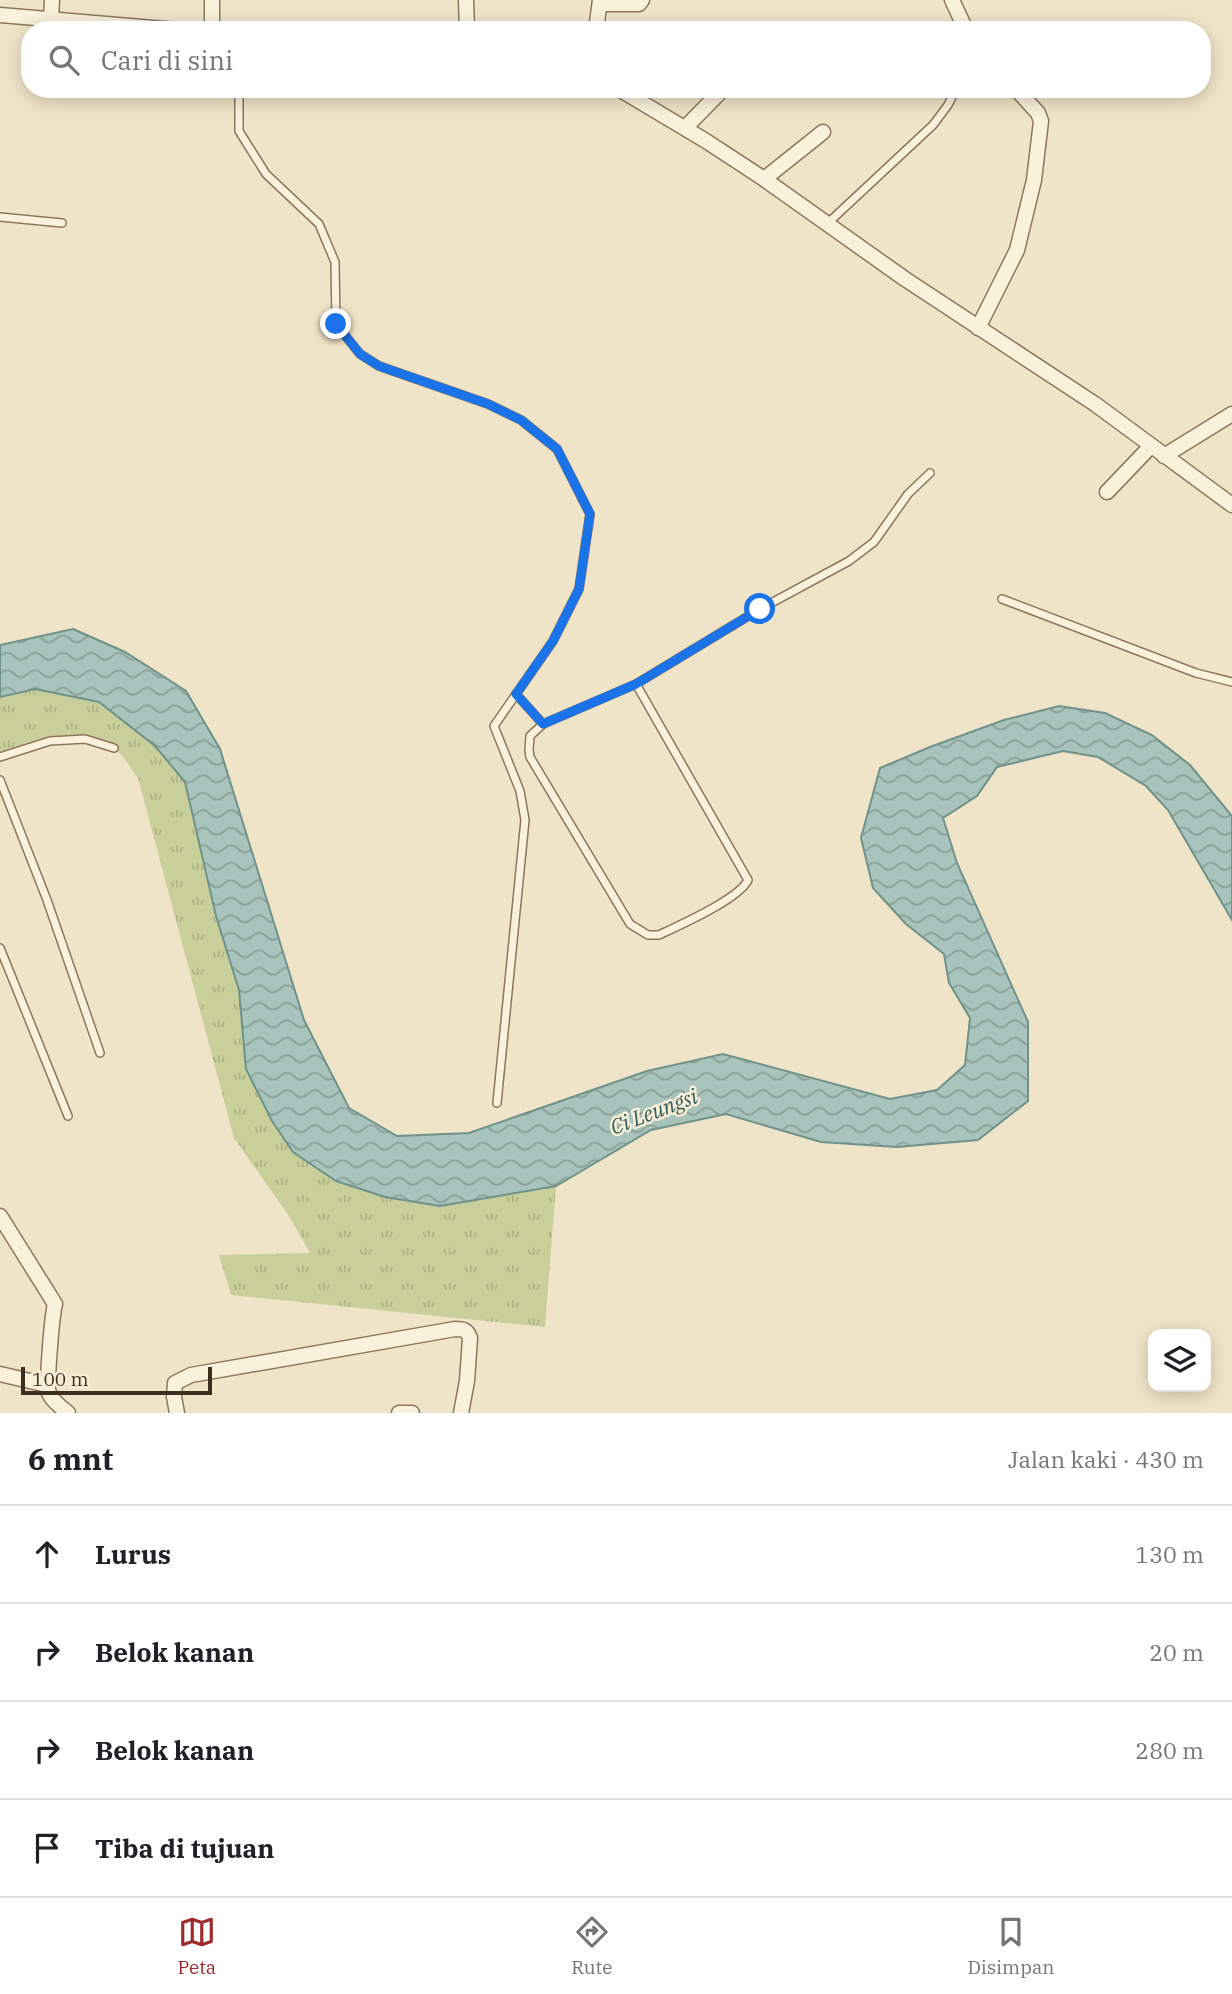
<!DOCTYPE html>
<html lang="id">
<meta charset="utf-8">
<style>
:root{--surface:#fff;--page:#f2f2f2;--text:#202124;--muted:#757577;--line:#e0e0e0;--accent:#9e2a2b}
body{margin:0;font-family:"IBM Plex Serif",serif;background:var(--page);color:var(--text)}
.controls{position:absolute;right:21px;bottom:21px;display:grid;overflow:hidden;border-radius:14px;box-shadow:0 4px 18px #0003}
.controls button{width:63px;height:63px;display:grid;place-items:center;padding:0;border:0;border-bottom:2px solid var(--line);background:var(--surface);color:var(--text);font:35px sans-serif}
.scale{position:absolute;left:21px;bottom:18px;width:191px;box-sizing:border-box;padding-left:7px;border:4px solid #3d2e20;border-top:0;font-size:19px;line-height:24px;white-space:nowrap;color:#3d2e20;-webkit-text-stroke:5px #f7eed8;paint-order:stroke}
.stop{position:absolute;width:21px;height:21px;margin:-16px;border:5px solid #1a73e8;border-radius:50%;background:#fff}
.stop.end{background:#1a73e8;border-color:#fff;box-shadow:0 2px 7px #0008}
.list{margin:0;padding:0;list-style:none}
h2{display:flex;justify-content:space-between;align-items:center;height:91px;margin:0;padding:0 28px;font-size:30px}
h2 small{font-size:23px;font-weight:400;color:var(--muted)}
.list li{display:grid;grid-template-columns:46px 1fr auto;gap:21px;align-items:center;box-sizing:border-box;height:98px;padding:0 28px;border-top:2px solid var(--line)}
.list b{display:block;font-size:26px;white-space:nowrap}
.list em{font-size:23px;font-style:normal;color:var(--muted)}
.icon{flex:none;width:38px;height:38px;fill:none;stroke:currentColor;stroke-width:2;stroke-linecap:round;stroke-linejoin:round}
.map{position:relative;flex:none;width:1232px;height:1413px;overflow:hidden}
.search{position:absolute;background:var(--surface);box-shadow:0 4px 18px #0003;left:21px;right:21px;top:21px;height:77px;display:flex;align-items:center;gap:18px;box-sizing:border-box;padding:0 24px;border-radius:28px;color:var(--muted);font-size:26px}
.sheet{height:483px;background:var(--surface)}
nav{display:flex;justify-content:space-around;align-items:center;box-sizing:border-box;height:98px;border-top:2px solid var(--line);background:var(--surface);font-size:19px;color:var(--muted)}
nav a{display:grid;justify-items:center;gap:4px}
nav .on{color:var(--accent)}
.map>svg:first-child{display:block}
.grass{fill:url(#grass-tufts)}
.water{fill:url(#water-waves);stroke:#6f938a;stroke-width:2}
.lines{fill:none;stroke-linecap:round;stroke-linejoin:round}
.lane-casing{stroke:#8d765c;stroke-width:10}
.street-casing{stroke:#8d765c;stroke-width:17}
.lane{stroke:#faf1dc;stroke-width:7}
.street{stroke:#faf1dc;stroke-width:14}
.route{stroke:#1a73e8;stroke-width:9}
.labels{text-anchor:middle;stroke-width:5;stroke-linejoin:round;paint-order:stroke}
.water-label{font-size:21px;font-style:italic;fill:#2f5d5a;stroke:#f7eed8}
</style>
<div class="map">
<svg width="1232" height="1413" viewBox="0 0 1232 1413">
<defs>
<pattern id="grass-tufts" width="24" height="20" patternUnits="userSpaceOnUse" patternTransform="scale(1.75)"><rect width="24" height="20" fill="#c9cf9b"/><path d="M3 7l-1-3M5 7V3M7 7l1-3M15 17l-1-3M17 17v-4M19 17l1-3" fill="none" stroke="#aeb285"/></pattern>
<pattern id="water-waves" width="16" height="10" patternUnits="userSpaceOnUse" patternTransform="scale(1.75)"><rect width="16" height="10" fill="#a9c4bc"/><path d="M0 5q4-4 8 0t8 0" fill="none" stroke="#8ba098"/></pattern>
</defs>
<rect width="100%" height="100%" fill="#f0e4c8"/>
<path class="grass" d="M35 689 99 702 155 746 185 782 216 916 239 990 246 1069 272 1121 293 1152 440 1206 556 1186 545 1327 231 1295 219 1255 310 1253 289 1216 234 1138 138 778C131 769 123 754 113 748 78 727 34 747 0 759V697Z"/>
<path class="water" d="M73 629 125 652 186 691 220 749 304 1020 349 1108 397 1136 469 1133 647 1071 723 1054 890 1099 937 1090 965 1065 970 1018 949 983 944 954 906 924 873 888 861 838 880 768 930 747 1004 720 1059 706 1105 713 1152 735 1190 765 1232 816V920L1168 810 1146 786 1098 757 1063 751 997 767 977 796 943 818 957 863 1028 1022V1101L978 1140 897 1147 821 1142 726 1114 651 1130 556 1186 440 1206 385 1197 336 1181 293 1152 272 1121 246 1069 239 990 216 916 185 782 155 746 99 702 35 689 0 697V645Z"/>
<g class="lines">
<defs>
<g id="lane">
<path d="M239 89V131L266 174 319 224 335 262 336 324 360 354 379 366 488 404 521 420 557 449 590 514 579 589 553 641 494 726 520 791 525 820 497 1103"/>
<path d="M0 217 62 223"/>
<path d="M828 223 933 125 948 105 956 89"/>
<path d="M1002 599 1196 673 1232 682"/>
<path d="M516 694 543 724 636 684 760 609 849 561 874 542 908 494 930 473"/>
<path d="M543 724 530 736 529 750 530 757 630 924 648 935H659C680 925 739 899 748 880L636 684"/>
<path d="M0 757 50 741 85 739 114 748"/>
<path d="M0 780 47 900 100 1053"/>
<path d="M0 948 68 1116"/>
</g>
<g id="street">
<path d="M212 0V30"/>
<path d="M466 0 467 30"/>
<path d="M952 0 966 30"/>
<path d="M600 4H639L642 0"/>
<path d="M0 15 177 30"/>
<path d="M51 20 52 0"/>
<path d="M596 30 600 0"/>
<path d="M619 89 706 141 764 179 905 279 1095 404 1232 505"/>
<path d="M685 128 723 89"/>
<path d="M764 179 823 132"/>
<path d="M978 328 1017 250 1034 180 1041 121 1038 113 1016 89"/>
<path d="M1164 456 1232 414"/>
<path d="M1107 492 1151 446"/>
<path d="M0 1216 55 1304C52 1315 46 1386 49 1393 52 1401 62 1408 68 1413"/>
<path d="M0 1374 47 1385"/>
<path d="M177 1413 174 1397 175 1383 191 1375 455 1329C464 1329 467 1330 470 1338L467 1381 461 1413"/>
<path d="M399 1413H412"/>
</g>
</defs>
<use href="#lane" class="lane-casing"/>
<use href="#street" class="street-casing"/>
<use href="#lane" class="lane"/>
<use href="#street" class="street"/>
</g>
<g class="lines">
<path class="route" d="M336 324 360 354 379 366 488 404 521 420 557 449 590 514 579 589 553 641 516 694 543 724 636 684 760 609"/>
</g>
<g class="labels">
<g class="water-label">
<text transform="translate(654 1112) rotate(-21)" y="7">Ci Leungsi</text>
</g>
</g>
</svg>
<div class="controls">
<button><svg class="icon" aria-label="layers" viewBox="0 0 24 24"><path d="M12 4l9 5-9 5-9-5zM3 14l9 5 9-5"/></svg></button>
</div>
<div class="scale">100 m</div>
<div class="stop" style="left:760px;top:609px"></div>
<div class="stop end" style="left:336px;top:324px"></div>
<div class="search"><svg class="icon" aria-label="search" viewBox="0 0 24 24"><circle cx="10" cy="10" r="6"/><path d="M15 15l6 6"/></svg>Cari di sini</div>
</div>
<section class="sheet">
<h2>6 mnt<small>Jalan kaki · 430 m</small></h2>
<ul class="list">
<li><svg class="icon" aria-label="ahead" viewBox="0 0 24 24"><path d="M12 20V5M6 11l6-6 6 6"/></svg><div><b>Lurus</b></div><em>130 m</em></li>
<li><svg class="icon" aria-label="right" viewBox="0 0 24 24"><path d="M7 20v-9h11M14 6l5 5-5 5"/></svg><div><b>Belok kanan</b></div><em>20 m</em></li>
<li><svg class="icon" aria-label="right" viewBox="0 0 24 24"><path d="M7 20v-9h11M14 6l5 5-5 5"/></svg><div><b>Belok kanan</b></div><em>280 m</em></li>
<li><svg class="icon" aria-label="arrive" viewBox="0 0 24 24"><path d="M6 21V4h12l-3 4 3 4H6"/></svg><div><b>Tiba di tujuan</b></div></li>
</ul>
</section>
<nav>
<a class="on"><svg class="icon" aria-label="map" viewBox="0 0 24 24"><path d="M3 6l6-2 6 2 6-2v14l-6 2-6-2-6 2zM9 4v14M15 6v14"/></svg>Peta</a>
<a><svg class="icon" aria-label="directions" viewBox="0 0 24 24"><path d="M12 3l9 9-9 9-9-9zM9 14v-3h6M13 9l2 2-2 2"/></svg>Rute</a>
<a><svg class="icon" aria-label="saved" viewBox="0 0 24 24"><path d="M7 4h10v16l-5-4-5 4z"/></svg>Disimpan</a>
</nav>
